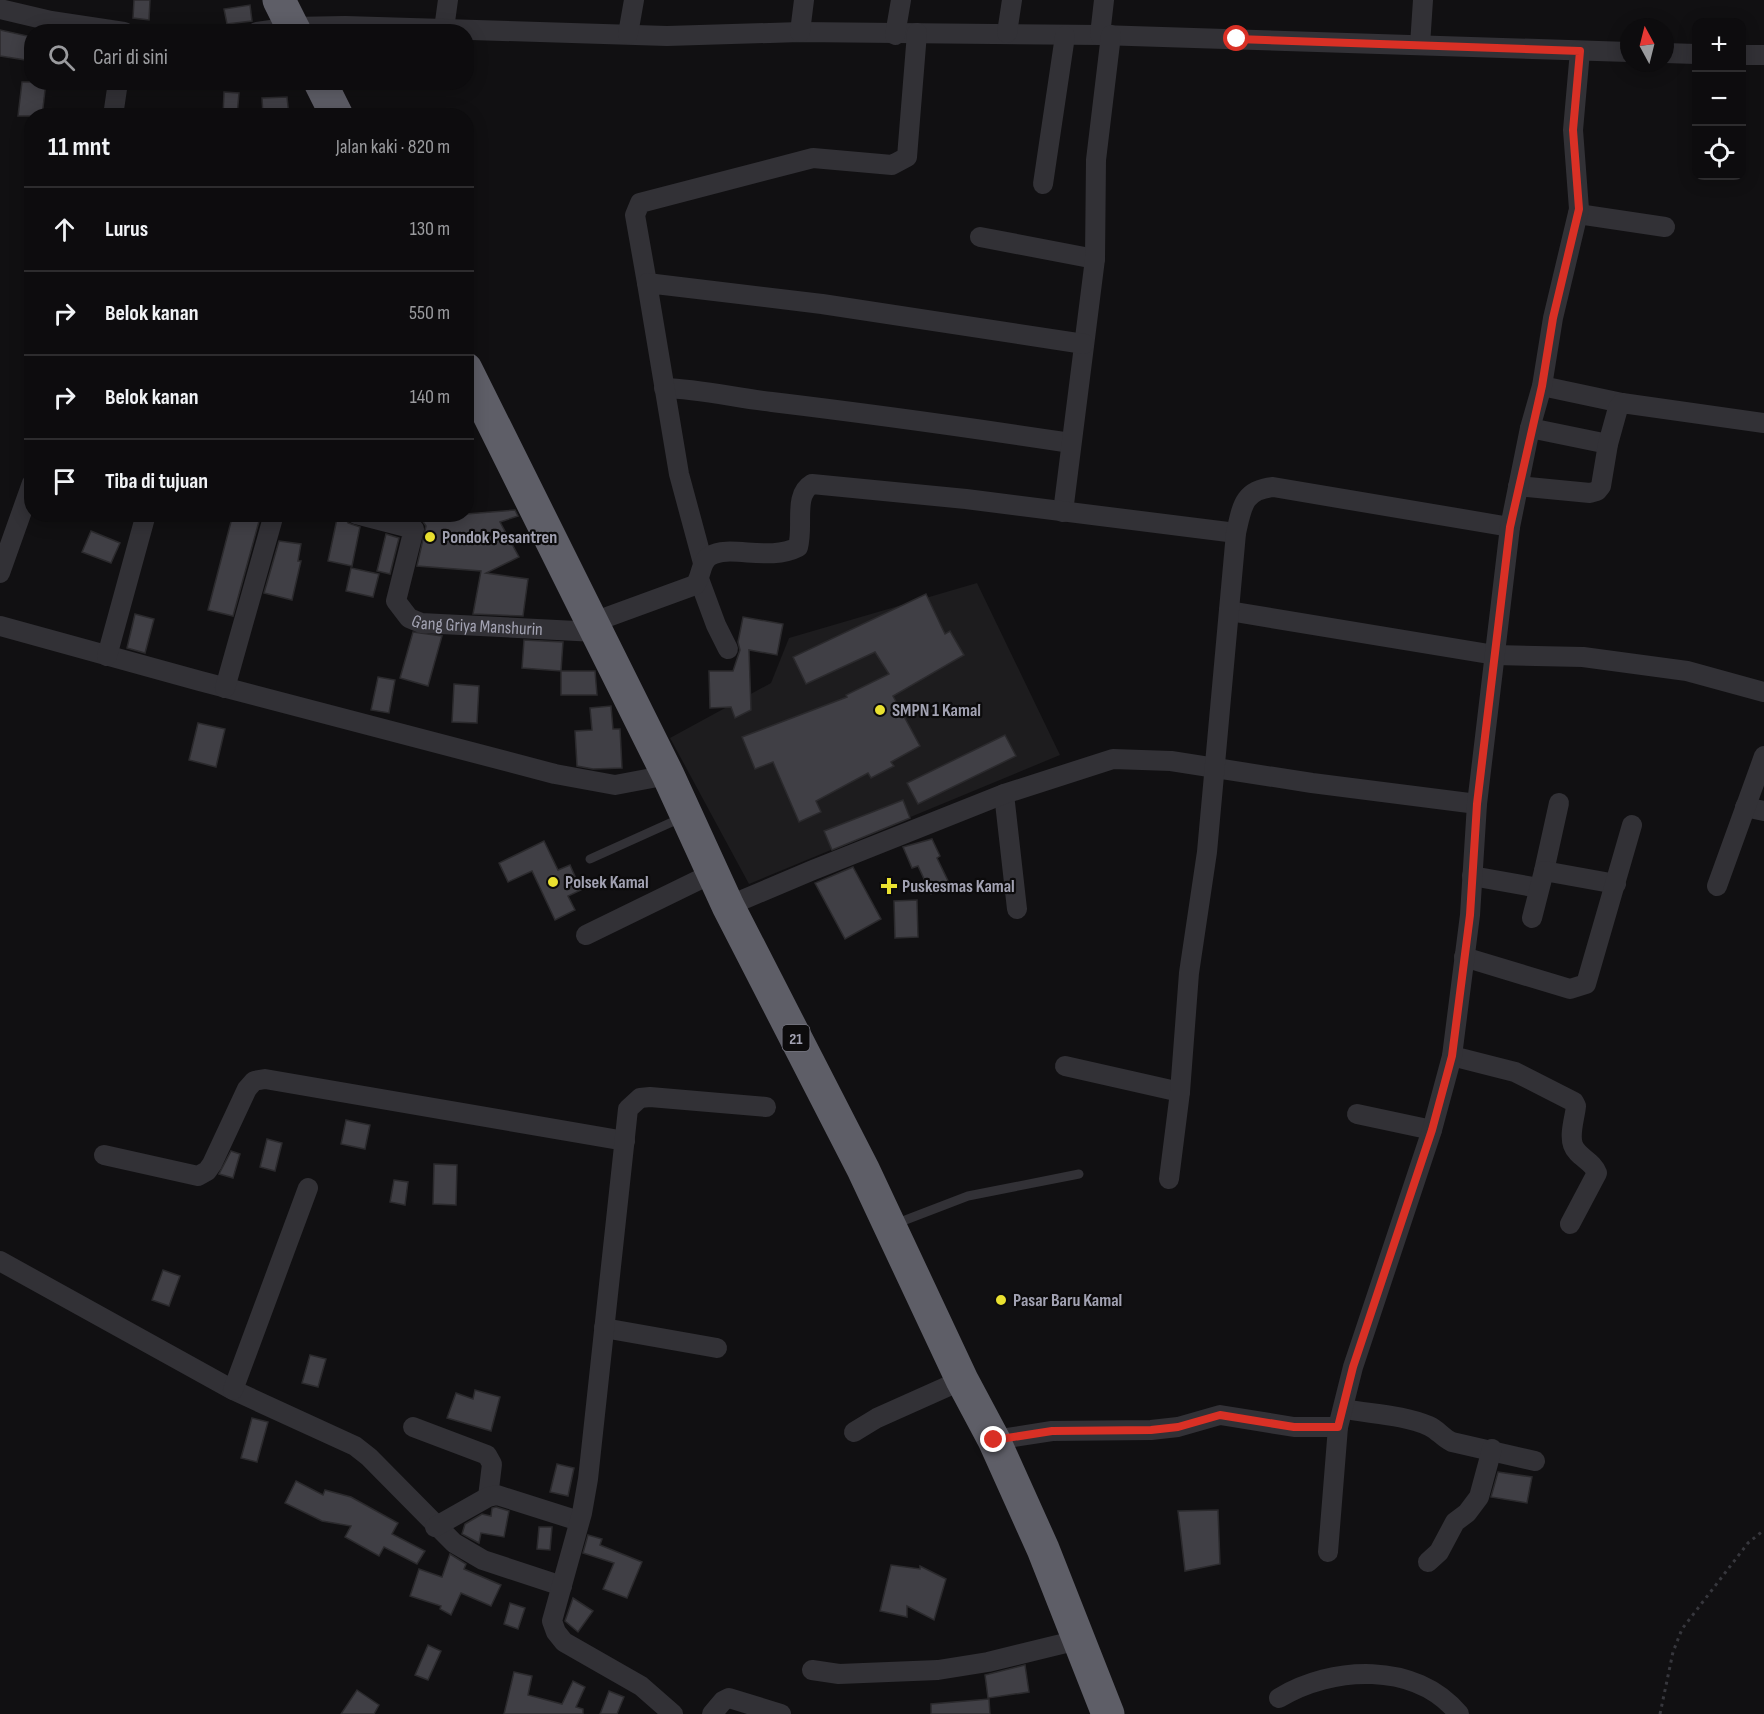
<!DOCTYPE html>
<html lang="id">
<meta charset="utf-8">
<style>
:root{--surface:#0d0c0e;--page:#161517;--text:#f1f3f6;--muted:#9a9b9e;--line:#2d2c2e}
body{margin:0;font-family:"Sofia Sans Condensed",sans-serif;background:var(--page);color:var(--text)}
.controls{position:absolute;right:18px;top:18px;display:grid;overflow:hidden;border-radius:12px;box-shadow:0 3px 15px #0003}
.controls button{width:54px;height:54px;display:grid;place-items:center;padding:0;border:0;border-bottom:2px solid var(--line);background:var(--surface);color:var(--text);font:30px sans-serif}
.compass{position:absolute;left:1620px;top:18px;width:54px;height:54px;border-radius:50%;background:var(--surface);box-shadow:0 3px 15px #0003;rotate:353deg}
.stop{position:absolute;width:18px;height:18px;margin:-14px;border:4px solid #d93025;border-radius:50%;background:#fff}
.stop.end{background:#d93025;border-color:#fff;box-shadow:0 2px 6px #0008}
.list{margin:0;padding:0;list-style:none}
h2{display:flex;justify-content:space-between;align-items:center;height:78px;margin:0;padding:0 24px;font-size:26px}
h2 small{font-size:20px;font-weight:400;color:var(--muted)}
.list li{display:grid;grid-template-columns:39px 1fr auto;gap:18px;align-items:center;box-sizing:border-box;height:84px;padding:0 24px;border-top:2px solid var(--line)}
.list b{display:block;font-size:22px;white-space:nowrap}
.list em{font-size:20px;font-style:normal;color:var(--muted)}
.icon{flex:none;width:33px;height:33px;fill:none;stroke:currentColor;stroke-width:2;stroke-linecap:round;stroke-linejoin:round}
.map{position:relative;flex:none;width:1764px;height:1714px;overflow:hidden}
.search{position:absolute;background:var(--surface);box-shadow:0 3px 15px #0003;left:24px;top:24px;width:450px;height:66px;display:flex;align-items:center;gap:15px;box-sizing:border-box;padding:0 21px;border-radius:24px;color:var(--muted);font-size:22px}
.panel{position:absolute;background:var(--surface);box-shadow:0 3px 15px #0003;left:24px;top:108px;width:450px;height:414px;border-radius:24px}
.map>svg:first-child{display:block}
.built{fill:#1d1c1e}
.building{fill:#403f45;stroke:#2b2a2d;stroke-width:1.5}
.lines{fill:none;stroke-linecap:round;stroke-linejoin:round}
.path{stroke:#37373d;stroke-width:3;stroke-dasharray:3 4.5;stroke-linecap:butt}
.lane{stroke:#323136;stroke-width:9}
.street{stroke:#323136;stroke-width:20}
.highway{stroke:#5e5e67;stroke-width:33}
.route{stroke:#d93025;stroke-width:8}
.poi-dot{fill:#eae130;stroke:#0c0b0c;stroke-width:2}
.labels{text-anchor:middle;stroke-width:4.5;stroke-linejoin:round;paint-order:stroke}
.shield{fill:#0c0b0c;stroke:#757580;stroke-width:1.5}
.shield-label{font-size:16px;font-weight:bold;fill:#a2a2b2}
.poi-label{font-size:18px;font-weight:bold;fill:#a2a2b2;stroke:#0c0b0c;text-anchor:start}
.street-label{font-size:18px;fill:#a2a2b2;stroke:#0c0b0c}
</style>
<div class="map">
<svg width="1764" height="1714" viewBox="0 0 1764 1714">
<rect width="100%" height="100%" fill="#111012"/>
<path class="built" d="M977 583 1060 755 749 884 670 738 771 683 789 638Z"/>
<g class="building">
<path d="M134 0H150L149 20 133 18Z"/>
<path d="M250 5 252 21 227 24 224 9Z"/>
<path d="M0 30 32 37V61L0 56Z"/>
<path d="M22 82H46L42 116H18Z"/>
<path d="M224 92 239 93 237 116H223Z"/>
<path d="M287 97 289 116H263L262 98Z"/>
<path d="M515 510 518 516 500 522 519 557 486 573 528 579 523 616 473 614 481 571 417 566 426 526 422 520 406 514H466Z"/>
<path d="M233 514H261L233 616 208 610Z"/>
<path d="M338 514H344L348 523 360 527 352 566 328 561Z"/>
<path d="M91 531 120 543 111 563 82 552Z"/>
<path d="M386 534 399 538 390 574 377 571Z"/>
<path d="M279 541 301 544 298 561H301L292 600 264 593Z"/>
<path d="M351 568 379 574 373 597 346 591Z"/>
<path d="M926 594 945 634 950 631 964 655 893 696 920 746 891 762 894 766 871 778 868 773 816 801 821 812 799 822 773 762 755 769 742 737 847 697 846 695 889 674 875 652 806 684 793 657Z"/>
<path d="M135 614 154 619 145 653 127 648Z"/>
<path d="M743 617 783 624 777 655 749 650 751 710 735 718 731 707 710 708 709 671H733L740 650 738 642Z"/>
<path d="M413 632 442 636 428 686 400 678Z"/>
<path d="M524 640 563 642 561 671 522 668Z"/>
<path d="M561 671H595L597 695H561Z"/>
<path d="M378 677 395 680 389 713 371 710Z"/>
<path d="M454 684 479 686 477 723 452 722Z"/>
<path d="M611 706 613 729H620L622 768 593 769 577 766 575 731 592 730 590 708Z"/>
<path d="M198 723 225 729 216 767 189 760Z"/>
<path d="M1005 735 1016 756 918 804 907 783Z"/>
<path d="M903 800 910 818 832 850 824 831Z"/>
<path d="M932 839 940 856 937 858 950 885 931 894 918 866 912 868 903 847Z"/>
<path d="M544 841 558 870 570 865 581 890 568 896 575 910 555 920 532 871 508 882 499 863Z"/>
<path d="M853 867 881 919 845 939 815 883Z"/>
<path d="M917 900 918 937 895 938 894 901Z"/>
<path d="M346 1120 370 1125 365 1149 341 1144Z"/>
<path d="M267 1139 282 1143 275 1171 260 1167Z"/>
<path d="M231 1151 240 1154 233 1178 219 1174Z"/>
<path d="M434 1164 457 1165 456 1205 433 1204Z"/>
<path d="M394 1180 408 1182 405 1205 390 1202Z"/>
<path d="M163 1270 180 1276 169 1306 152 1300Z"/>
<path d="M310 1355 326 1359 318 1387 302 1383Z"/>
<path d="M475 1390 500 1397 491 1431 447 1418 456 1393 473 1399Z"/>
<path d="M252 1418 268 1422 257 1462 241 1458Z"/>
<path d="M557 1464 574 1468 568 1496 550 1492Z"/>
<path d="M1498 1472 1532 1477 1527 1503 1491 1497Z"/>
<path d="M296 1481 323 1495 325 1490 351 1497 398 1523 392 1534 425 1551 417 1564 384 1547 379 1556 345 1537 351 1526 322 1521 285 1503Z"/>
<path d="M496 1507 509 1511 504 1537 481 1533 479 1543 462 1534 465 1524 482 1514 491 1516 492 1508Z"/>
<path d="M1218 1510 1220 1564 1185 1571 1178 1511Z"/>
<path d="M539 1527H552L550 1550 537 1549Z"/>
<path d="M588 1535 602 1539 600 1545 642 1562 627 1598 603 1589 614 1563 583 1553Z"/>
<path d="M450 1554 466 1564 464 1569 501 1585 491 1606 461 1593 451 1615 440 1609 441 1606 410 1596 419 1569 442 1577Z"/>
<path d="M891 1565 920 1569V1566L946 1579 934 1620 907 1606V1617L880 1611Z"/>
<path d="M573 1598 593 1611 578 1632 565 1621Z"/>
<path d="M510 1603 525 1608 518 1629 504 1624Z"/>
<path d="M428 1645 441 1651 428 1680 415 1675Z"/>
<path d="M1025 1665 1029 1692 988 1698 985 1675Z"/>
<path d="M514 1672 532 1676 528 1695 562 1704 573 1681 585 1687 576 1707 583 1709V1714H504Z"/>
<path d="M357 1690 379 1705 374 1714H341Z"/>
<path d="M609 1691 624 1697 617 1714H600Z"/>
<path d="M989 1699 990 1714H931V1704Z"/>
</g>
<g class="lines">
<path class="path" d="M1660 1714 1673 1652 1682 1629 1748 1543 1764 1530"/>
<g class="lane">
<path d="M590 859 681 818"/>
<path d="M895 1224 968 1196 1079 1174"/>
</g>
<g class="street">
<path d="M0 9 51 21 124 32"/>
<path d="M444 29 448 0"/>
<path d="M257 32 292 27 345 26 667 36 800 32 1100 35 1629 52"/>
<path d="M800 32 804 0"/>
<path d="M1007 33 1012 0"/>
<path d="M628 34 634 0"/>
<path d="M895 35 901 0"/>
<path d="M1100 35 1104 0"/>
<path d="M1420 45 1423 0"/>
<path d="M1665 53 1696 54"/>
<path d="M1742 55H1764"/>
<path d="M113 116 118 82"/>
<path d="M1043 184 1065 36"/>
<path d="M1578 214 1665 227"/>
<path d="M980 237 1095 259"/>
<path d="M647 283 635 215 640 203 813 158 892 165 907 157 917 33"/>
<path d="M1542 386 1622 403"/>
<path d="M664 388C700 389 736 398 772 402 872 414 972 428 1071 443"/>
<path d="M1530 428 1608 444"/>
<path d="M1518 486 1590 493 1597 491 1601 486 1608 444 1618 408 1622 403 1764 423"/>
<path d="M1063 512 1095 259 1096 160 1111 35"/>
<path id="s1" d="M356 514 414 529 396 601 409 618 421 623 596 632"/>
<path d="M703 563 679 474 647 283 822 304 1084 344"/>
<path d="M0 573 32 483"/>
<path d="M699 579 716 625 728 649"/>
<path d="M1229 611 1495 655 1583 657 1687 671 1764 692"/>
<path d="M591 623 695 585C702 576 700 562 710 556 729 544 769 562 798 547 804 525 793 495 812 484L966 499 1236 533"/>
<path d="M0 626 200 681 555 774 615 785 668 775"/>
<path d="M107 656 146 514"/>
<path d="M225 688 274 514"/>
<path d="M1004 794 1017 909"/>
<path d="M1745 807 1764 811"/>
<path d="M1544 871 1559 803"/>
<path d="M1472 876 1539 888"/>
<path d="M1717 886 1764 756"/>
<path d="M728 906 813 870 1004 794 1113 759 1171 761 1312 783 1477 804"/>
<path d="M1532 918 1544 871 1616 884"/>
<path d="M586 935 713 873"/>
<path d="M1464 957 1570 989 1586 984 1632 825"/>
<path d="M1452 1056 1515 1072 1574 1102 1576 1106C1575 1117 1569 1134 1573 1145 1577 1157 1593 1161 1597 1173L1570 1224"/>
<path d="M1065 1066 1180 1092"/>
<path d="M1357 1114 1432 1130"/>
<path d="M104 1155 198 1176 207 1171 212 1164 247 1089 254 1081 265 1079 625 1141"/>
<path d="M1169 1179 1180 1092 1189 973 1207 852 1236 533C1242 507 1243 490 1273 487L1510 527"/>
<path d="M0 1261 233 1390 355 1446 369 1457 454 1543 483 1560 562 1586"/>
<path d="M604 1328 717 1348"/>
<path d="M233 1390 308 1188"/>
<path d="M1345 1409C1372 1414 1404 1415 1429 1426 1438 1430 1443 1438 1452 1442L1535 1461"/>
<path d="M413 1427 487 1455 492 1464 488 1497"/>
<path d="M854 1432 877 1418 962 1380"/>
<path d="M994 1440 1052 1431 1151 1430 1178 1427 1220 1415 1294 1427H1338L1353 1367 1432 1130 1452 1056 1470 915 1477 804 1510 527 1530 428 1542 386 1553 318 1579 209 1573 130 1580 51"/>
<path d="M435 1527 488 1497 497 1495 579 1521"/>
<path d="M1328 1552 1338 1427"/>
<path d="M1428 1562 1439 1552 1455 1522 1467 1513 1479 1497 1492 1449"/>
<path d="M812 1670 839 1674 938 1670 988 1662 1078 1640"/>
<path d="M1279 1698C1332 1666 1415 1661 1459 1714"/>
<path d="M673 1714 641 1686 564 1642 556 1632 552 1621 582 1513 588 1479 628 1109 640 1098 650 1097 766 1107"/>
<path d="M712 1714 723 1701 729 1698 781 1714"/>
</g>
<g class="highway">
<path d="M279 0 295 32"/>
<path d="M320 82 337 116"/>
<path d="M466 369 668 775 728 906 863 1169 962 1380 994 1440 1043 1549 1108 1714"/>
</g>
</g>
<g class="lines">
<path class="route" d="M994 1440 1052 1431 1151 1430 1178 1427 1220 1415 1294 1427H1338L1353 1367 1432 1130 1452 1056 1470 915 1477 804 1510 527 1542 386 1553 318 1579 209 1573 130 1580 51 1237 39"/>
</g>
<g class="poi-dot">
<circle cx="430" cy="537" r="6"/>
<circle cx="880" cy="710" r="6"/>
<circle cx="553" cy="882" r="6"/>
<path d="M886 877h6v6h6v6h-6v6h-6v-6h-6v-6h6z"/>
<circle cx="1001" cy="1300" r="6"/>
</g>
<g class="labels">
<rect class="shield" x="782.5" y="1025" width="27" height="26" rx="4.5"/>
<g class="shield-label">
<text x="796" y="1044">21</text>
</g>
<g class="poi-label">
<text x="442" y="543">Pondok Pesantren</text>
<text x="892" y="716">SMPN 1 Kamal</text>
<text x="565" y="888">Polsek Kamal</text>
<text x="902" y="892">Puskesmas Kamal</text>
<text x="1013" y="1306">Pasar Baru Kamal</text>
</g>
<g class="street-label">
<text dy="6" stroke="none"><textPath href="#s1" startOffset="225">Gang Griya Manshurin</textPath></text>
</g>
</g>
</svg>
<div class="controls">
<button>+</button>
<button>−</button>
<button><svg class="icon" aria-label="locate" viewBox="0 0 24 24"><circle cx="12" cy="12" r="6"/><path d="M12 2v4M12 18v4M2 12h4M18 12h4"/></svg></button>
</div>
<svg class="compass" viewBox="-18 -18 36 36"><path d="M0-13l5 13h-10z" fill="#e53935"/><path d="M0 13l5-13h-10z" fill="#9a9b9e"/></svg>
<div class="stop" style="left:1237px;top:39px"></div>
<div class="stop end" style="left:994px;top:1440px"></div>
<div class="search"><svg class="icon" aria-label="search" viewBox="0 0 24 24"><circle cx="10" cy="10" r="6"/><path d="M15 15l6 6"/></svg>Cari di sini</div>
<section class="panel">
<h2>11 mnt<small>Jalan kaki · 820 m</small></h2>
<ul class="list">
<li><svg class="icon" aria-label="ahead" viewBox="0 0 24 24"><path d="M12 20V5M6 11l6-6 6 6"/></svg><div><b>Lurus</b></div><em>130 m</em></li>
<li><svg class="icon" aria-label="right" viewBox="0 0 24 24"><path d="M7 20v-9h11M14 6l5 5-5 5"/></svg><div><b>Belok kanan</b></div><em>550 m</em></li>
<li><svg class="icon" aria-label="right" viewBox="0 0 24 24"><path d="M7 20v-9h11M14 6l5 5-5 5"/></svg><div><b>Belok kanan</b></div><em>140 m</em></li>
<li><svg class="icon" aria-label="arrive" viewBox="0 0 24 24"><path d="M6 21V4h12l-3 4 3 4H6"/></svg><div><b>Tiba di tujuan</b></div></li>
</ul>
</section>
</div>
